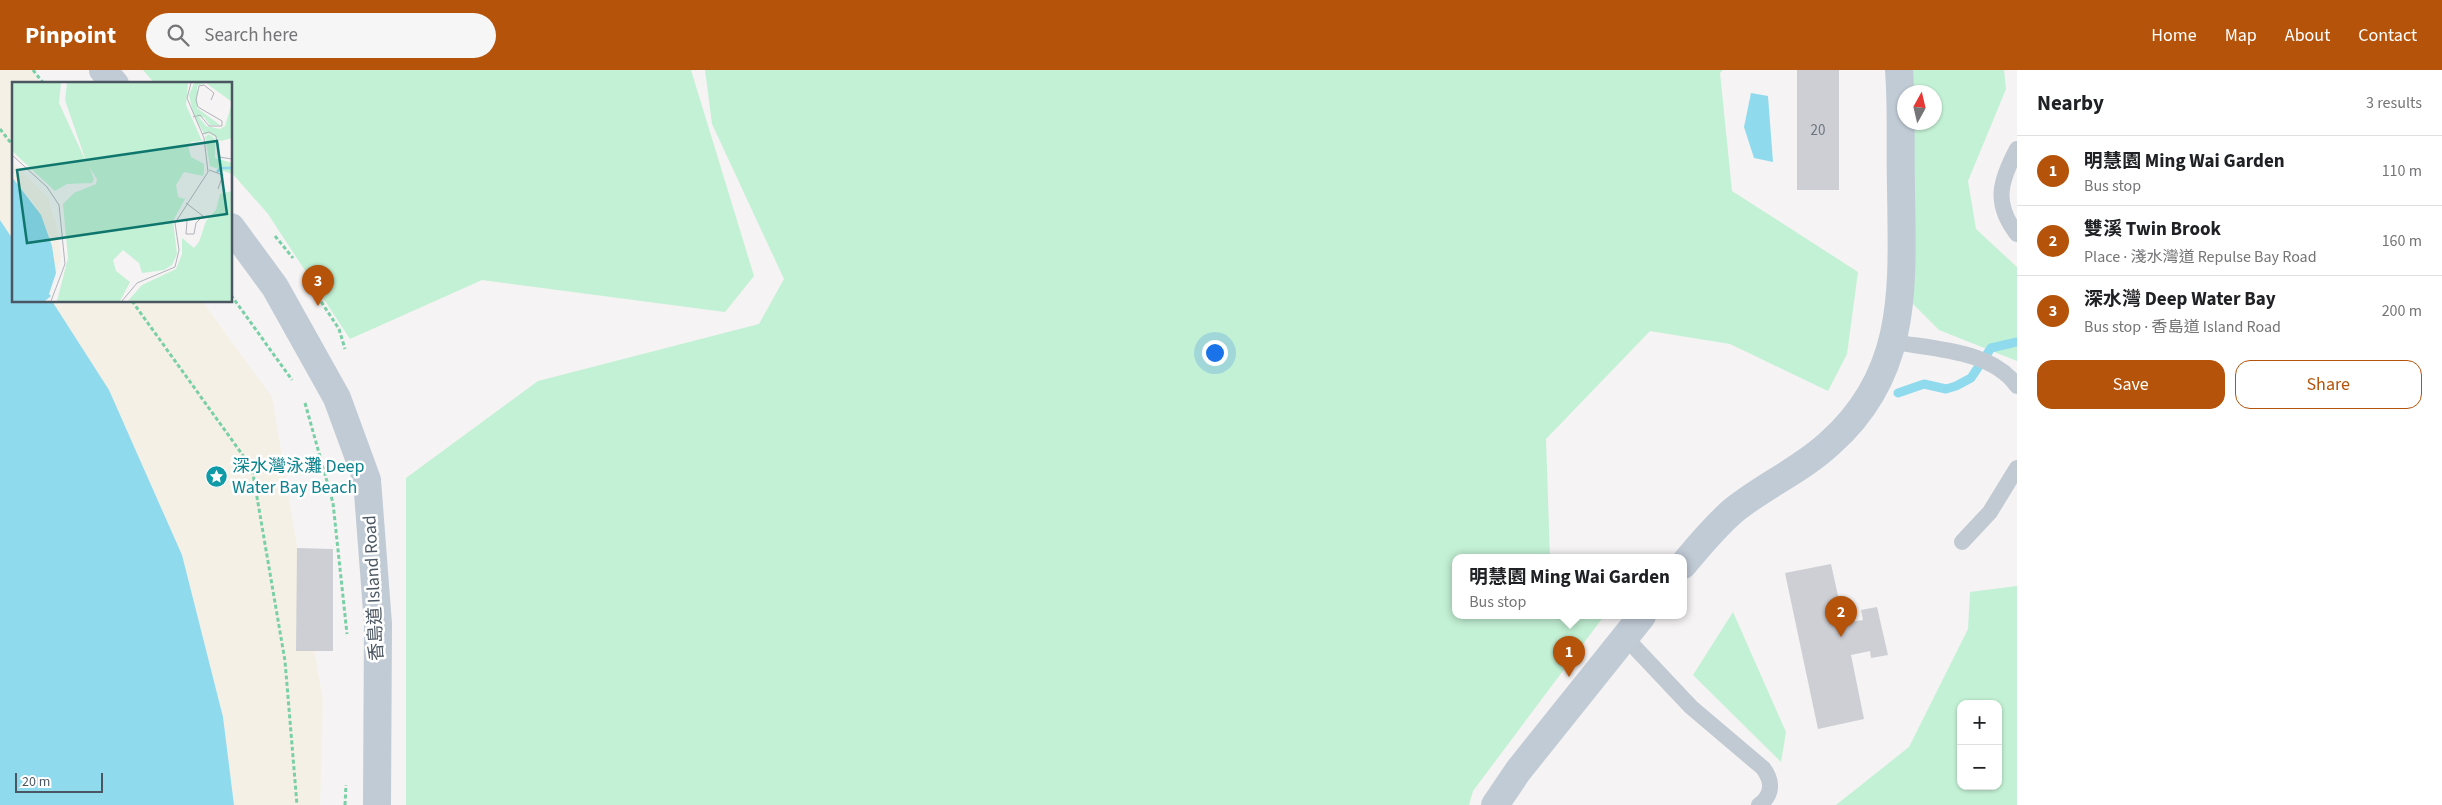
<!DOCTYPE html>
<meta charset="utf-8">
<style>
:root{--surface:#fff;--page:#f6f6f6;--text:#202124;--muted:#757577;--line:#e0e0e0;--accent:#b45309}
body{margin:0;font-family:"Source Sans 3","Noto Sans TC",sans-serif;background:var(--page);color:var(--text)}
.controls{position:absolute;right:15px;bottom:15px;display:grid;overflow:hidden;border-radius:10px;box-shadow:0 1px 4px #0004}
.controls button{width:45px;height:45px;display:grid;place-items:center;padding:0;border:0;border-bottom:1px solid var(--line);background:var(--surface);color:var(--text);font:25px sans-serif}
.compass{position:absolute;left:1897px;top:15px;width:45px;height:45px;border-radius:50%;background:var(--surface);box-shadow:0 1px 4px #0004;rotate:8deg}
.scale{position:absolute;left:15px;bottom:12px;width:88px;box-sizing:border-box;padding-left:5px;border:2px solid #4a5661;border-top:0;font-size:14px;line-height:18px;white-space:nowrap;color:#4a5661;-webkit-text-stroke:4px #fff;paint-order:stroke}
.you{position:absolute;left:1214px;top:282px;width:18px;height:18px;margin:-12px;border:4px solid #fff;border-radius:50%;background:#1a73e8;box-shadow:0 0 0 8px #1a73e833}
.badge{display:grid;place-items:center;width:32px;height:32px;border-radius:50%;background:var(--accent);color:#fff;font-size:16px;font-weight:700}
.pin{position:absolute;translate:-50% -41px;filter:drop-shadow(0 1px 2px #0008)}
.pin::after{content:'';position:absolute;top:26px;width:18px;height:15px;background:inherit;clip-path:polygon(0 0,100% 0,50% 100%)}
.popup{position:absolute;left:1452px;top:484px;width:235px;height:65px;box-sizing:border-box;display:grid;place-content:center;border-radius:10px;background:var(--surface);filter:drop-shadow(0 1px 4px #0005);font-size:16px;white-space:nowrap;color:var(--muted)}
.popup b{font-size:19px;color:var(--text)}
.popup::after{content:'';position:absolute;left:50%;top:100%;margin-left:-10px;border:10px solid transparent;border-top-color:var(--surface)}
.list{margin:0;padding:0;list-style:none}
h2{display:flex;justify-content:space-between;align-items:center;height:65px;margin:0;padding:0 20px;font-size:21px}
h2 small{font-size:16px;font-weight:400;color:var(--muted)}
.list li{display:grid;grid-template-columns:32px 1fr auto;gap:15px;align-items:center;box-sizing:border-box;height:70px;padding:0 20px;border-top:1px solid var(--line)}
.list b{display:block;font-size:19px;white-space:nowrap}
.list p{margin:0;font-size:16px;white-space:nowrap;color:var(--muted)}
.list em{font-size:16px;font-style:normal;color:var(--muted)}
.actions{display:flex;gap:10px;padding:15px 20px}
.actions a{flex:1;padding:11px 0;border:1px solid var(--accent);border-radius:15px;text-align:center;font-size:18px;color:var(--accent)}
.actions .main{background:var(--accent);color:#fff}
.icon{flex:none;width:28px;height:28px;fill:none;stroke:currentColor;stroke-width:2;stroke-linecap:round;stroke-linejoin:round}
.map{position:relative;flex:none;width:2017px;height:735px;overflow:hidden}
header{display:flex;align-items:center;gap:30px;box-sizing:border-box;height:70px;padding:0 25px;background:var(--accent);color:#fff}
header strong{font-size:24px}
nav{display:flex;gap:28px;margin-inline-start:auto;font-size:18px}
.search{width:350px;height:45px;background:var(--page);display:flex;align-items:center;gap:12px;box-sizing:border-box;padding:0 18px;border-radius:28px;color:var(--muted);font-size:19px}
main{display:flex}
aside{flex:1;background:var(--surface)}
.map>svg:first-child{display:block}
.green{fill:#c3f1d5;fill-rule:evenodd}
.sand{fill:#f5f0e5}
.water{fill:#90daee}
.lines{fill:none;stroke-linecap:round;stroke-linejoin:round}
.stream{stroke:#90daee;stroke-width:9}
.building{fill:#cdcfd5}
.path{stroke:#7ad0a6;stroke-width:3;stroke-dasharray:4 2.5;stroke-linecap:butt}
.service{stroke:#c1cad2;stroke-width:16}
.secondary{stroke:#c1cbd6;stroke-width:28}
.labels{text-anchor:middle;stroke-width:5;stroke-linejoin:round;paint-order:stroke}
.number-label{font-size:15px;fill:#6b747e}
.culture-label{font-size:18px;fill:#0d838f;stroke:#fff;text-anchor:start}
.street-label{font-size:18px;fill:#4a5661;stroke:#fff}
.inset-river{fill:none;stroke:#90daee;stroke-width:2.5}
.inset-road{fill:none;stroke:#b1b4b9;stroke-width:1}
.view{fill:#0f766e;fill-opacity:0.15;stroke:#0f766e;stroke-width:2.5}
.inset-edge{fill:none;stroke:#4a5661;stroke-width:2.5}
</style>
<header>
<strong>Pinpoint</strong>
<div class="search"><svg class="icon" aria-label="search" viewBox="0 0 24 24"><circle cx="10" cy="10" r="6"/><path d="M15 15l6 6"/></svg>Search here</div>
<nav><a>Home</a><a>Map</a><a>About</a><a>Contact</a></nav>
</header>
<main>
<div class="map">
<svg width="2017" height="735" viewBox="0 0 2017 735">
<rect width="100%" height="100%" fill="#f5f3f3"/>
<g class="green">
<path d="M143 0H691L754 206 725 242 482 210 350 269 268 144 231 102V14H155Z"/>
<path d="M705 0H1723L1720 3 1732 121 1858 202 1847 284 1828 321 1730 274 1650 261 1546 369 1550 488H1455V546H1604L1473 721 1469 735H406V408L538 311 759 254 784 209 712 54Z"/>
<path d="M1906 0H2004L2006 19 1968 111 1976 159 2017 197V291L1939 260 1913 234 1907 53 1934 52V22H1907Z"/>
<path d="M2017 516V735H1836L1909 677 1968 559 1970 522ZM1961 634H1998V716H1961Z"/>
<path d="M1733 542 1786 662 1781 692 1693 605Z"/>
</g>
<g class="sand">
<path d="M0 0H31L42 14H14V171L0 150Z"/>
<path d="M52 231H202L272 327 323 631 320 735H234L223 647 182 485 109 320Z"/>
</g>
<g class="water">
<path d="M1751 23 1768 26 1773 92 1754 88 1744 57Z"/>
<path d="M0 150 14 171V231H52L109 320 182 485 223 647 234 735H0Z"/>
</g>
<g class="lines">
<path class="stream" d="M1898 323 1924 314 1946 319 1956 316 1971 308 1991 278 2017 272"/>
</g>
<g class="building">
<rect x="1797" y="0" width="42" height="120"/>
<path d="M297 478 333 479V581H296Z"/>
<path d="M1831 494 1844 553 1863 550 1861 540 1877 537 1888 585 1871 588 1870 581 1851 585 1864 649 1818 659 1785 503Z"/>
</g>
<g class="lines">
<g class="path">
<path d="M33 0 44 14"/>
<path d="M0 59 14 77"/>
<path d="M275 166 293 188"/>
<path d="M307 210 339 259 345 279"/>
<path d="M231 225 292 310"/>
<path d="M132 231 252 398 285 591 297 735"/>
<path d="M305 333 333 433 347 564"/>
<path d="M345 735 346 715"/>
</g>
<g class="service">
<path d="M2017 79C2000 111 1993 133 2017 164"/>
<path d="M1894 272C1933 279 1992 280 2017 316"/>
<path d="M1962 472 1990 442 2017 398"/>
<path d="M1625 567 1691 637 1763 698C1773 711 1773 725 1759 735"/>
</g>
<g class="secondary">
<path d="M103 0 115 14"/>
<path d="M231 157 275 217 337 328 367 410 378 554 377 735"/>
<path d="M1683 495C1699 476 1715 456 1734 440 1765 415 1801 400 1830 373 1910 302 1902 214 1901 117 1900 78 1902 39 1899 0"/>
<path d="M1495 735 1518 701 1642 546"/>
</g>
</g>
<defs>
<symbol id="sight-disc" viewBox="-11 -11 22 22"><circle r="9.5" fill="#0f9aa8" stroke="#fff"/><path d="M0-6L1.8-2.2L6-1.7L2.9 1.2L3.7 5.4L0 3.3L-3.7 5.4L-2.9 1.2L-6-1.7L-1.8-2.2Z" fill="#fff"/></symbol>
</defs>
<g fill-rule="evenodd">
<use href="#sight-disc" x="204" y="394" width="25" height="25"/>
</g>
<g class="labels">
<g class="number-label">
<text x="1818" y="65">20</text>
</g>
<g class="culture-label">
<text x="232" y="402">深水灣泳灘 Deep<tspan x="232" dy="21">Water Bay Beach</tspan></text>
</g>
<g class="street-label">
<text transform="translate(373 518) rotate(-93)" y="6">香島道 Island Road</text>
</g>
</g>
<g transform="translate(12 12)">
<rect width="220" height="220" fill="#f5f3f3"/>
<path d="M0 1H49L47 21 75 82 53 18 55 1H176L174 23 190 59 179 60 176 64 179 75 192 82V90L191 94 172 90 164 103 166 115 173 117 161 139 165 172 160 183 152 188 130 191 127 181 111 168 101 178 104 189 118 200 108 219H45L56 176 51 122 62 111 84 102 85 97 77 85 82 97 80 101 55 102 43 109 0 69ZM182 1H220V20L194 1 185 4V26L208 43H198L192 35H182L177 13ZM220 21V56L209 59 197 51 193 53 183 36 186 34 194 44 208 47 213 44ZM197 52 203 57V76L220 81V92L198 84 193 55ZM220 109V219H116L130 203 164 187 170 172V156L182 166 187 160 194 139 204 128 208 112Z" fill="#c3f1d5"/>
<path d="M0 80 36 116 45 146 49 177 44 191 36 149 20 118 0 95Z" fill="#f5f0e5"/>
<path d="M0 95 29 133 40 164 44 191 37 212 39 214 33 219H0Z" fill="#90daee"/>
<path class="inset-river" d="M205 90 209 86H220"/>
<path class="inset-road" d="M181 35 188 33 197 44H210V39L186 25 184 18 187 4 192 3 202 11 199 18M190 52 197 50 204 54 207 75 220 77M0 73 35 105 47 123 53 182 39 219M197 88 211 93 206 107M174 121 191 134 184 141 182 152H174L175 139M110 219 125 201 163 185 167 168 163 141 196 90 192 56 175 16 179 1"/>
<path class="view" d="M205 59 215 132 15 161 5 88Z"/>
<rect width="220" height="220" class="inset-edge"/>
</g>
</svg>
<div class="controls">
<button>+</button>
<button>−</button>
</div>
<svg class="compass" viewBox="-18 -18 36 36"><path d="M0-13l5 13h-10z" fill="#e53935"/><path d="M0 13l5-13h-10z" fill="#757577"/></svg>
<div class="scale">20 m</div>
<div class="you"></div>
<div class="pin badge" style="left:1569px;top:607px">1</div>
<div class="popup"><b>明慧園 Ming Wai Garden</b>Bus stop</div>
<div class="pin badge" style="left:1841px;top:567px">2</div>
<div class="pin badge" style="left:318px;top:236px">3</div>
</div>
<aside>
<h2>Nearby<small>3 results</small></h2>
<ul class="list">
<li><span class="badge">1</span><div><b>明慧園 Ming Wai Garden</b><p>Bus stop</p></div><em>110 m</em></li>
<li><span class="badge">2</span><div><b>雙溪 Twin Brook</b><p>Place · 淺水灣道 Repulse Bay Road</p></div><em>160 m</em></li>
<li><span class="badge">3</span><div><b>深水灣 Deep Water Bay</b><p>Bus stop · 香島道 Island Road</p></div><em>200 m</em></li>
</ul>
<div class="actions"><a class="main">Save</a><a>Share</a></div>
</aside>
</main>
